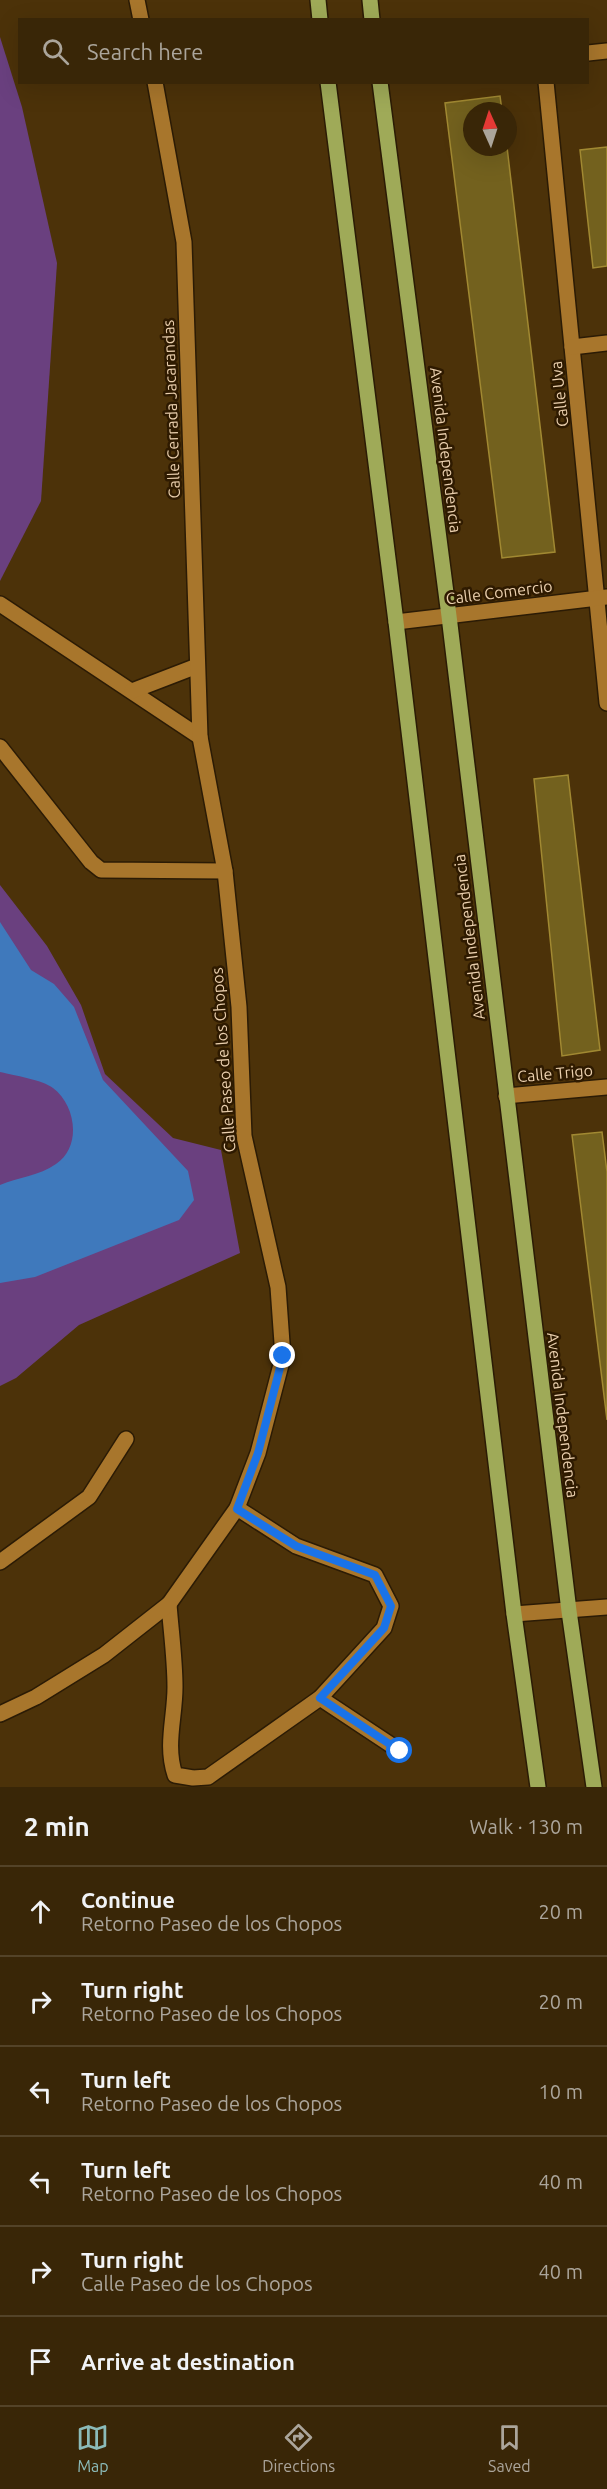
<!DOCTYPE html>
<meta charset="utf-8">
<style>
:root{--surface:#392607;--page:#402e11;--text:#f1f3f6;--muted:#aba59b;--line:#534328;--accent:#8bbbb9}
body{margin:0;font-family:Ubuntu,sans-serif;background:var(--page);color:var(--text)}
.compass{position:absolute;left:463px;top:102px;width:54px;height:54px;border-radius:50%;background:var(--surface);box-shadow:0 6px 24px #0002;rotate:357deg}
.stop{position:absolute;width:18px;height:18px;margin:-14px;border:4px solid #1a73e8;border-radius:50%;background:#fff}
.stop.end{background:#1a73e8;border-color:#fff;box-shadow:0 2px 6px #0008}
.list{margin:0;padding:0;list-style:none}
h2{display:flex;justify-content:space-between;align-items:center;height:78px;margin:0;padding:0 24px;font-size:26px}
h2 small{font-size:20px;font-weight:400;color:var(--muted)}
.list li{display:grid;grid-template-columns:39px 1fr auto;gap:18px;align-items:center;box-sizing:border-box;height:90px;padding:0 24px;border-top:2px solid var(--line)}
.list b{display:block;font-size:22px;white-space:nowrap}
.list p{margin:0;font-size:20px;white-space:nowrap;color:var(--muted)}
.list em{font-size:20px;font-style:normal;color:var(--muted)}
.icon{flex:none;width:33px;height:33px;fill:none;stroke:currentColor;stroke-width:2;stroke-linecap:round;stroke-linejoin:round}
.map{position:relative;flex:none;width:607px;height:1787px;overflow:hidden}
.search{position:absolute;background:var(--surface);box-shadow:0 6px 24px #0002;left:18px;right:18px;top:18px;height:66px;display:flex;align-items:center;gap:15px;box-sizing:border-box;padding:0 21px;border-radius:0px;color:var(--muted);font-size:22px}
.sheet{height:618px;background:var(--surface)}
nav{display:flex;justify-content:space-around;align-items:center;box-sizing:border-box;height:84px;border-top:2px solid var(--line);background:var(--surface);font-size:16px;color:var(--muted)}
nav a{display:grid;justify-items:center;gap:3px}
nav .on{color:var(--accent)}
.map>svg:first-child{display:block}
.green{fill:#6a407f}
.water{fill:#3f79bc}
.building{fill:#73611e;stroke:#a18932;stroke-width:1.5}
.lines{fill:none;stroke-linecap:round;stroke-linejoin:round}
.minor-casing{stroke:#2b1b05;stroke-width:18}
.major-casing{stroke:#2b1b05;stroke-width:18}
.minor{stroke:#a8762c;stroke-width:15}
.major{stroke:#9faa58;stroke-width:15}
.route{stroke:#1a73e8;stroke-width:8}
.labels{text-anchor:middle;stroke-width:5;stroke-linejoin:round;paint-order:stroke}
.street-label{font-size:16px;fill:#eacfad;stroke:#2e1a00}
</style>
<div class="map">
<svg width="607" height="1787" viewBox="0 0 607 1787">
<rect width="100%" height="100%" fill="#4c3209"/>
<g class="green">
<path d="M0 37 22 107 57 263 41 501 0 581Z"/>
<path d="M0 885 47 946 81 1005 105 1074 173 1138 221 1150 240 1253 79 1325 16 1378 0 1386Z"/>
</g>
<path class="water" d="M0 922 31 970 54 984 74 1007 103 1080 188 1171 194 1200 179 1220 35 1277 0 1283V1185C19 1177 39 1176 56 1164 82 1147 76 1105 53 1088 43 1080 13 1075 0 1072Z"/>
<g class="building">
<path d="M500 96 502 111H472V147H507L555 552 502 558 445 103Z"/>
<path d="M607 147V266L593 268 580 150Z"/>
<path d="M568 775 600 1050 562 1056 534 779Z"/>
<path d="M602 1132 607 1172V1420L572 1135Z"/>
</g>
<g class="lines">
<defs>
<g id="minor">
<path d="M137 0 141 20"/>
<path d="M588 53 607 51"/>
<path d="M546 82 607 703"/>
<path d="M572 347 607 343"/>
<path d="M0 604 200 737"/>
<path d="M396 622 607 597"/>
<path d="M132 691 197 666"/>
<path d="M0 747 91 862 101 870 225 871"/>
<path d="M506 1096 607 1087"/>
<path d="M0 1562 89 1497 126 1439"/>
<path d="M169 1604C171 1631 175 1660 175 1687 175 1718 165 1745 175 1775L193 1778 208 1777 320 1698 384 1628 391 1606 375 1575 296 1546 237 1508"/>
<path d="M514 1614 607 1607"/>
<path d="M320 1698 400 1751"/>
<path d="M0 1714 36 1697 104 1655 169 1604 237 1508 258 1453 283 1357 278 1287 244 1136 239 1007 225 871 200 737 184 242 155 82"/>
</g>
<g id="major">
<path d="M318 0 320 20"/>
<path d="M370 0 372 20"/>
<path d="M328 82 396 622 514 1614 538 1787"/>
<path d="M380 82 449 616 569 1611 594 1787"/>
</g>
</defs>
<use href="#minor" class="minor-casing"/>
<use href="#major" class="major-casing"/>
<use href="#minor" class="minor"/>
<use href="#major" class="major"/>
</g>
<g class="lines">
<path class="route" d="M283 1356 258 1453 237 1509 296 1546 375 1575 391 1606 384 1628 320 1698 400 1751"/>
</g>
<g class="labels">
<g class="street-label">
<text transform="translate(559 394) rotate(-96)" y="6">Calle Uva</text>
<text transform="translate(171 409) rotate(-92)" y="6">Calle Cerrada Jacarandas</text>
<text transform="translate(446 450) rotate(83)" y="6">Avenida Independencia</text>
<text transform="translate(499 592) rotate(-7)" y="6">Calle Comercio</text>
<text transform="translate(469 937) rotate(-97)" y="6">Avenida Independencia</text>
<text transform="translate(223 1060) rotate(-94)" y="6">Calle Paseo de los Chopos</text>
<text transform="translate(555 1073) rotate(-5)" y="6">Calle Trigo</text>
<text transform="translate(563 1415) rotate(83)" y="6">Avenida Independencia</text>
</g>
</g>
</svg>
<svg class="compass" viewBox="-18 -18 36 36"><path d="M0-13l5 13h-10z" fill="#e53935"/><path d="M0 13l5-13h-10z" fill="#aba59b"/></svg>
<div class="stop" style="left:400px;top:1751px"></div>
<div class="stop end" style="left:283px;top:1356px"></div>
<div class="search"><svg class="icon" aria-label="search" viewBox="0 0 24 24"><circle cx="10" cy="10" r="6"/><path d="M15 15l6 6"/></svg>Search here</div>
</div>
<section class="sheet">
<h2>2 min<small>Walk · 130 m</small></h2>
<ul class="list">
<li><svg class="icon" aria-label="ahead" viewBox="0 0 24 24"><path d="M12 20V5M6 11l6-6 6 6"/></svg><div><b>Continue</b><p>Retorno Paseo de los Chopos</p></div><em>20 m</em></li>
<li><svg class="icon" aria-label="right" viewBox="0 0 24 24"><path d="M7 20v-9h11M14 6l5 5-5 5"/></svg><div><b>Turn right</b><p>Retorno Paseo de los Chopos</p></div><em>20 m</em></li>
<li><svg class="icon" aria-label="left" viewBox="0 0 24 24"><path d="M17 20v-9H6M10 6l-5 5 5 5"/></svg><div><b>Turn left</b><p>Retorno Paseo de los Chopos</p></div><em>10 m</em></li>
<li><svg class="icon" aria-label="left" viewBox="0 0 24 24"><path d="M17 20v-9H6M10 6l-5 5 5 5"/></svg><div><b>Turn left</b><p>Retorno Paseo de los Chopos</p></div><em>40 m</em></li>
<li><svg class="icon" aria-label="right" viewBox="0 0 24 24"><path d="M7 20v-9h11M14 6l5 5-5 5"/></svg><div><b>Turn right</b><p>Calle Paseo de los Chopos</p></div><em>40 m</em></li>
<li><svg class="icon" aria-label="arrive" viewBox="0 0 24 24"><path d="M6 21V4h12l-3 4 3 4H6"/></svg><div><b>Arrive at destination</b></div></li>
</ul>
</section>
<nav>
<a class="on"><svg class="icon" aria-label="map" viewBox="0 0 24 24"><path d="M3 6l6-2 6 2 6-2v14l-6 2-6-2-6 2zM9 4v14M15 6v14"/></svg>Map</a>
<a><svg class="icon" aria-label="directions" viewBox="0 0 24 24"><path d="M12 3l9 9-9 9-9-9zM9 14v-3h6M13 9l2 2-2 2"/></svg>Directions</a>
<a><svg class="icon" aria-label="saved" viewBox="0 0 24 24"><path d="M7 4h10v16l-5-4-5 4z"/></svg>Saved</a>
</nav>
